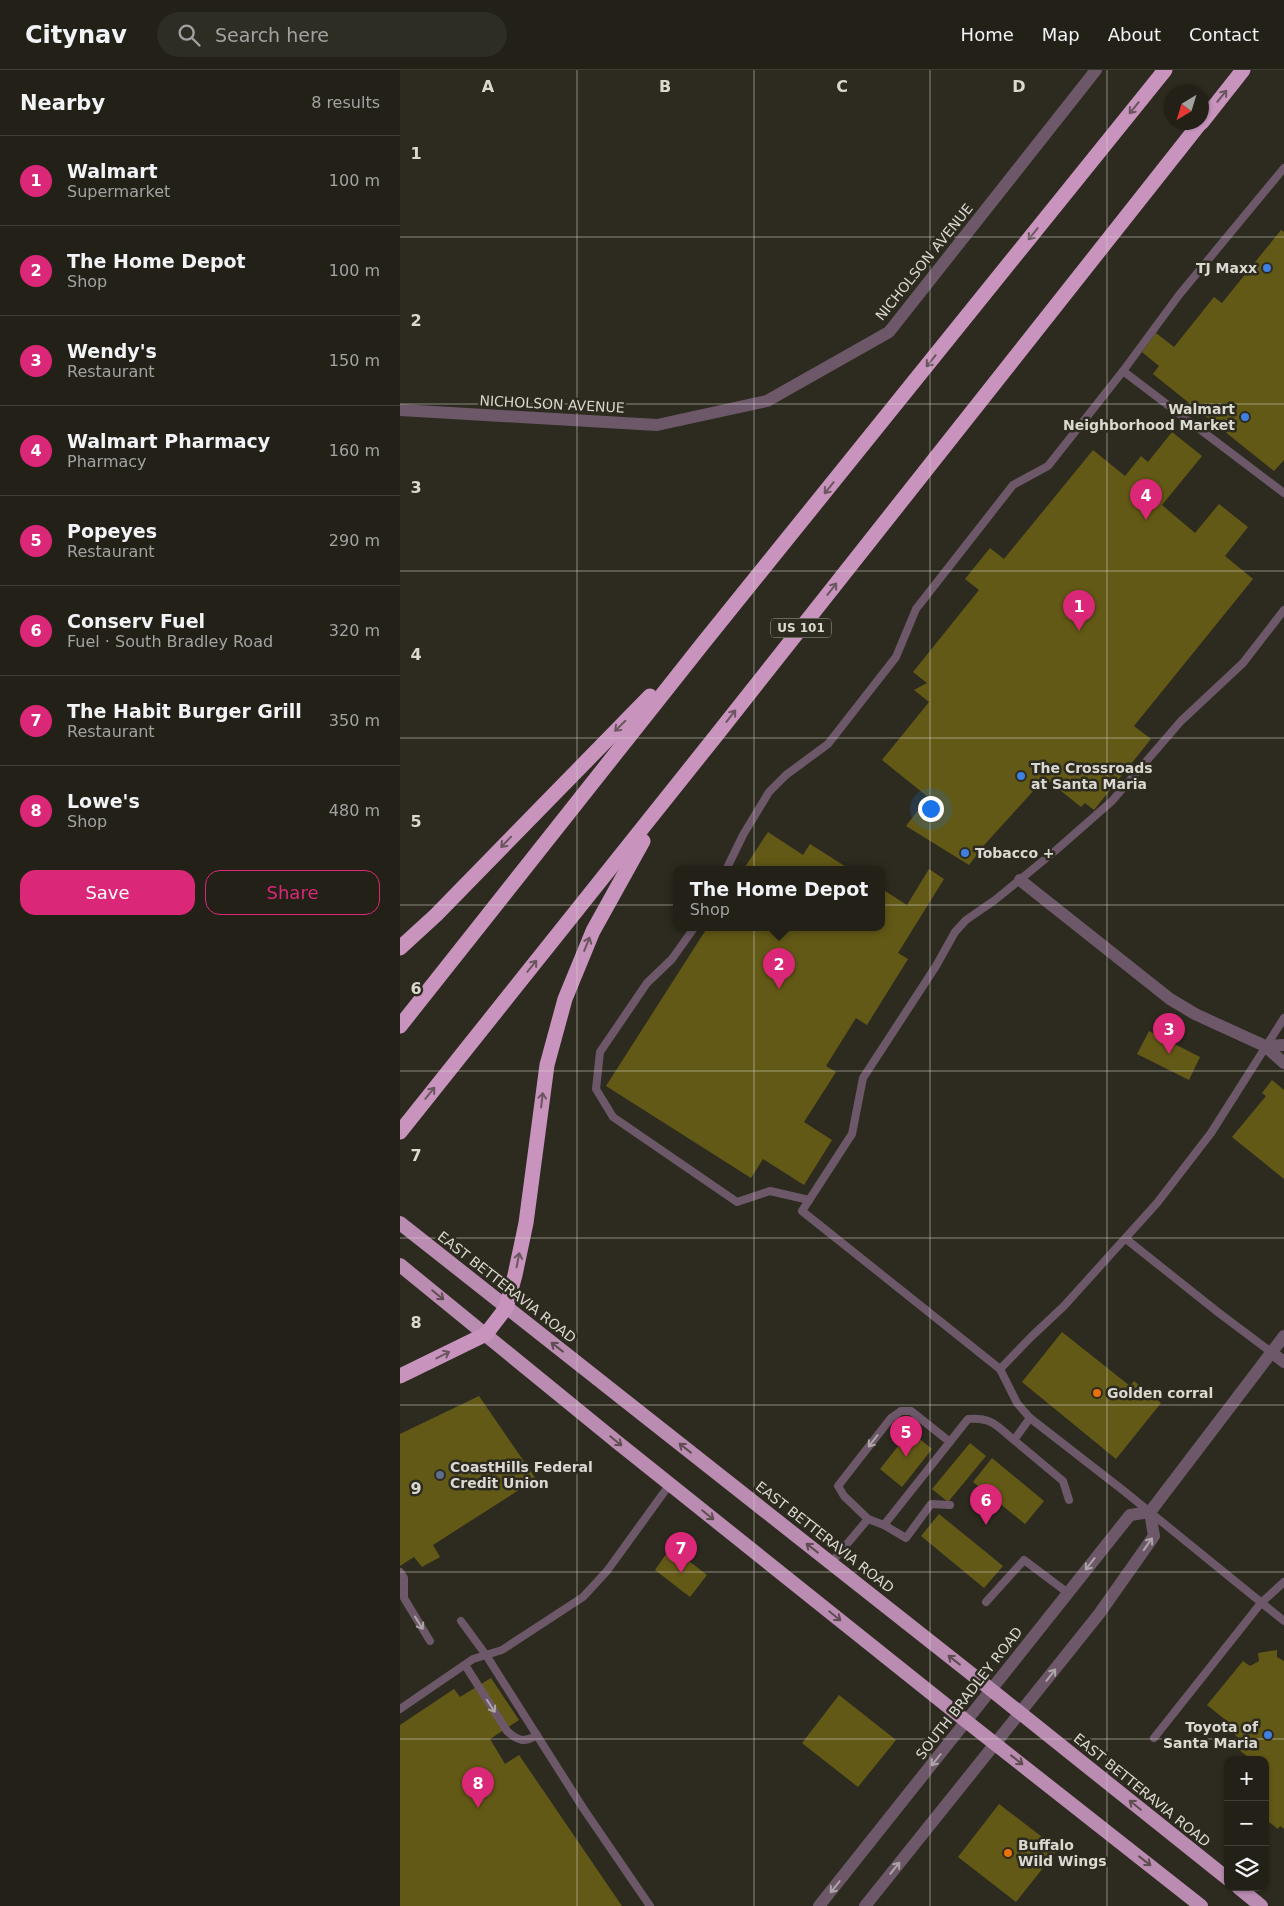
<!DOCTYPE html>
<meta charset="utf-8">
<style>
:root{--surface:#222017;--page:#2e2d24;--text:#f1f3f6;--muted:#a2a3a1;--line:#3f3e36;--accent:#db2777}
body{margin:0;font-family:"DejaVu Sans",sans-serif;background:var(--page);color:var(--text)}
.controls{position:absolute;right:15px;bottom:15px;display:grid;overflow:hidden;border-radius:10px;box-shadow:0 1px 4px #0004}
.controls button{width:45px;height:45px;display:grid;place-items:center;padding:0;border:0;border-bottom:1px solid var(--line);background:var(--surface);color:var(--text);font:25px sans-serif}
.compass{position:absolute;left:764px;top:15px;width:45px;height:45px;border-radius:50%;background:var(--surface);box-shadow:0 1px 4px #0004;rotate:218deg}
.you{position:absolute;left:530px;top:738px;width:18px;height:18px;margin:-12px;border:4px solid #fff;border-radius:50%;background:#1a73e8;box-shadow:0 0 0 8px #1a73e833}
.badge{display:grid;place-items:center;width:32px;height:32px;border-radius:50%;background:var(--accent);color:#fff;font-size:16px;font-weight:700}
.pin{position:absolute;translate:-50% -41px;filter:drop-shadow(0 1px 2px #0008)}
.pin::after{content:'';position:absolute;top:26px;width:18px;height:15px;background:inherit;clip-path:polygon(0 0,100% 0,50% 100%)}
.popup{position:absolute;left:273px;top:796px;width:212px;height:65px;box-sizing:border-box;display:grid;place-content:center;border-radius:10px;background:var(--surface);filter:drop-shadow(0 1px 4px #0005);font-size:16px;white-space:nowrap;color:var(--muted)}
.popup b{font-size:19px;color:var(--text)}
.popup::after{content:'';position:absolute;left:50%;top:100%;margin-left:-10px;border:10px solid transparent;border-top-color:var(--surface)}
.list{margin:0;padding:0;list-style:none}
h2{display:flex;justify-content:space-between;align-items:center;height:65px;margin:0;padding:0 20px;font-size:21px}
h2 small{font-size:16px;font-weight:400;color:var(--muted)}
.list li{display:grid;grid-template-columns:32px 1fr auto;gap:15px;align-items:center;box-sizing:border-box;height:90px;padding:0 20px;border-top:1px solid var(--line)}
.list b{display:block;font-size:19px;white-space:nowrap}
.list p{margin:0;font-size:16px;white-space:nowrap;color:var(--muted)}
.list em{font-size:16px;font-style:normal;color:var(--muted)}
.actions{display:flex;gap:10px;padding:15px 20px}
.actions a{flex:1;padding:11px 0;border:1px solid var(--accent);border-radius:15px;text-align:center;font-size:18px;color:var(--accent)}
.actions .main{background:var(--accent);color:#fff}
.icon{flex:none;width:28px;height:28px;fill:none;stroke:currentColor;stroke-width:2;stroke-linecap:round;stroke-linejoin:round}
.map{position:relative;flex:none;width:884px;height:1836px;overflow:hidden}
header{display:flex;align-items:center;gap:30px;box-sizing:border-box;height:70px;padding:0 25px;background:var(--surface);border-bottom:1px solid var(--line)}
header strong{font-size:24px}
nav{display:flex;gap:28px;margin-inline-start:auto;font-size:18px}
.search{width:350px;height:45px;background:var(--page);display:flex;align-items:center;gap:12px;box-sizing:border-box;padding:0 18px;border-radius:28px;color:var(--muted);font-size:19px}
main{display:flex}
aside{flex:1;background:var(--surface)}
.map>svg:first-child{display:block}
.building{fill:#635916}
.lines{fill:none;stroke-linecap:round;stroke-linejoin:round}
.service{stroke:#6d5869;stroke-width:8}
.minor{stroke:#6d5869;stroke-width:12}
.tertiary{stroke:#6d5869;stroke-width:12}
.trunk{stroke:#bb8cb2;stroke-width:14}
.motorway{stroke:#c894be;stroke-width:15}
.oneway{stroke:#6b555f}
.oneway2{stroke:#5f4d52}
.oneway3{stroke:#aea5a7}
.grid{fill:none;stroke:#dad8d1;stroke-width:1;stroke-opacity:0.55}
.shop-dot{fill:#3f7fe0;stroke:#2d2b1f;stroke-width:2}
.food-dot{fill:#e8710a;stroke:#2d2b1f;stroke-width:2}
.service-dot{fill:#5c6f8a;stroke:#2d2b1f;stroke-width:2}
.labels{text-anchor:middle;stroke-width:5;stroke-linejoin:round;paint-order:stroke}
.shield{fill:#2d2b1f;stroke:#a6a49c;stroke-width:1}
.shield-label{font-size:12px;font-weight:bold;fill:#dad8d1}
.street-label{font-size:14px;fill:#dad8d1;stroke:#2d2b1f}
.poi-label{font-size:14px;font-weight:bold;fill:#dad8d1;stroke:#2d2b1f;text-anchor:start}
.grid-label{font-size:16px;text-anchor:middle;font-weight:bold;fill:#dad8d1;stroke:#2d2b1f;stroke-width:5;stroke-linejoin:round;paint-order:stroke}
</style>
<header>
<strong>Citynav</strong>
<div class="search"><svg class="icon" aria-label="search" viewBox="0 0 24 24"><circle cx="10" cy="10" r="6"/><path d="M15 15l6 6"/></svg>Search here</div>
<nav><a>Home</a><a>Map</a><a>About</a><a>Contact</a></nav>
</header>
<main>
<aside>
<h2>Nearby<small>8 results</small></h2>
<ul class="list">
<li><span class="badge">1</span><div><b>Walmart</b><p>Supermarket</p></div><em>100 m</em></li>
<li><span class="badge">2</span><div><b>The Home Depot</b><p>Shop</p></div><em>100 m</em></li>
<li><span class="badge">3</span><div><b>Wendy's</b><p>Restaurant</p></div><em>150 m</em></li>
<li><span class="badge">4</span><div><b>Walmart Pharmacy</b><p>Pharmacy</p></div><em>160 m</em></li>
<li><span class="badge">5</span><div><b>Popeyes</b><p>Restaurant</p></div><em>290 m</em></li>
<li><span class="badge">6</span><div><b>Conserv Fuel</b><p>Fuel · South Bradley Road</p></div><em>320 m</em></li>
<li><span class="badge">7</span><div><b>The Habit Burger Grill</b><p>Restaurant</p></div><em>350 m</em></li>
<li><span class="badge">8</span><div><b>Lowe's</b><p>Shop</p></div><em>480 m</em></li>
</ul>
<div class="actions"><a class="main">Save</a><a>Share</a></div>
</aside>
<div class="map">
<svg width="884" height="1836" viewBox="0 0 884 1836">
<rect width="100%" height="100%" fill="#2d2b1f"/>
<g class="building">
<path d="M881 160 884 162V390L874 401 753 304 759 296 742 282 756 263 774 277 814 227 822 233Z"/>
<path d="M772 362 802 386 762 435 795 463 819 434 848 457 825 486 853 509 734 656 751 669 694 740 685 733 681 737 645 708 586 773 569 795 506 756 528 727 482 690 529 632 514 620 527 613 513 602 579 520 565 509 590 478 604 489 693 380 725 406 741 386 748 392Z"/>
<path d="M368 762 403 785 410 774 451 800H343Z"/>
<path d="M529 799 544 809 498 883 508 889 467 955 456 948 426 996 436 1002 404 1052 432 1070 404 1115 363 1089 351 1108 206 1016 307 858H482V819L507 835Z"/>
<path d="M749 961 800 987 789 1010 737 984Z"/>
<path d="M872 1010 884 1020V1109L832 1067 866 1026 862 1023Z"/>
<path d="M662 1262 730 1316 734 1311 761 1333 716 1389 622 1312Z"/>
<path d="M79 1326 136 1409 33 1475 40 1487 22 1497 14 1487 0 1496V1364Z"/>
<path d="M510 1361 532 1379 502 1417 480 1399Z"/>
<path d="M570 1373 586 1386 548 1432 532 1419Z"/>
<path d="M592 1388 644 1431 625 1454 573 1412Z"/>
<path d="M539 1444 603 1496 584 1518 521 1466Z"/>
<path d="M271 1477 307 1505 290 1527 255 1500Z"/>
<path d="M877 1580V1587L884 1591V1759L880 1756 878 1759 865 1749V1690H852L834 1676 840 1669 829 1660 833 1656 807 1635 843 1591 850 1596 859 1591 858 1583Z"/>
<path d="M91 1608 119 1650 90 1669 105 1694 119 1685 222 1836H0V1655L54 1619 60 1627Z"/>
<path d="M439 1625 496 1670 458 1717 402 1673Z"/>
<path d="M599 1734 658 1779 616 1832 558 1787Z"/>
</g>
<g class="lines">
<g class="service">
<path d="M723 301 884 423"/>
<path d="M884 540 843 593 781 651 712 731 655 781 595 830 566 850 555 862 536 896 463 1008 452 1064 402 1141 600 1299 631 1267 664 1236 757 1133 811 1063 884 948"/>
<path d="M326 800 343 765 369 722 386 705 428 674 496 587 516 539 613 415 648 396 723 301 779 225 884 98"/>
<path d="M294 858 272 889 247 913 200 982 196 1019 213 1047 337 1132 370 1121 409 1130"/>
<path d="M726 1169 819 1243 871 1282"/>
<path d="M600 1299 617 1333 630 1348 724 1421 884 1551"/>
<path d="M630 1348 614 1370 663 1411 669 1430"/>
<path d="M468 1449 444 1426 438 1416 491 1348 501 1341H511L550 1372"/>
<path d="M484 1455 568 1349C592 1347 597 1356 614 1370"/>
<path d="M431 1493 468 1449 484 1455 506 1468 531 1434 550 1435"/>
<path d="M0 1502 4 1508V1528L30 1571"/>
<path d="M586 1532 624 1490 668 1523"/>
<path d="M65 1595 107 1661C118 1671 124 1673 137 1665"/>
<path d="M0 1639 73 1589 86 1585 61 1551"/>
<path d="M754 1668 861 1533 884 1512"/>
<path d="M250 1836 183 1738 86 1585 102 1580 183 1527 207 1501 270 1414"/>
</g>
<g class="minor">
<path d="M0 340 257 355 367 331 489 262 696 0"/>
<path d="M620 810 770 929 795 944 865 976 884 993"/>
<path d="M865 976 884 975"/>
<path d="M871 1282 884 1292"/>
</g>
<g class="tertiary">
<path d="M419 1836 730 1445 750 1442 884 1266"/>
<path d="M465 1836 699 1544 754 1466 750 1442"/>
</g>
<g class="trunk">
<path d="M0 1153 574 1606 828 1809"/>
<path d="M0 1195 217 1372 566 1651 801 1836"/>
<path d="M838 1817 861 1836"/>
</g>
<g class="motorway">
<path d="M802 52 843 0"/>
<path d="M0 878 36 845 250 626"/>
<path d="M0 956 304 572 765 0"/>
<path d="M0 1062 315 667 801 52"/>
<path d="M0 1306 86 1264 106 1238 115 1205 126 1153 147 995 165 929 193 861 243 771"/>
</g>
</g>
<defs><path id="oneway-shaft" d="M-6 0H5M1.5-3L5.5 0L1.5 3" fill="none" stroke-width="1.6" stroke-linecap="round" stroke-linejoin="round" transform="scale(1.25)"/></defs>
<g class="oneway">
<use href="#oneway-shaft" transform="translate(822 26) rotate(-51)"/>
<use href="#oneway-shaft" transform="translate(734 38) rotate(129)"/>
<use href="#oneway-shaft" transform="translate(633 164) rotate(129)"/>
<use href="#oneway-shaft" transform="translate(531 291) rotate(129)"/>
<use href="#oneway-shaft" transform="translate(429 418) rotate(129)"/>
<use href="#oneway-shaft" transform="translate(432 519) rotate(-52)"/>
<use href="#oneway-shaft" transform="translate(331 646) rotate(-52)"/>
<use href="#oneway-shaft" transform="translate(220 656) rotate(135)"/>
<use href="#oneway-shaft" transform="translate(106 772) rotate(134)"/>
<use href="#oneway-shaft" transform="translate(187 874) rotate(-68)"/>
<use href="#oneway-shaft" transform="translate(132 896) rotate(-51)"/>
<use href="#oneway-shaft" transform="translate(30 1023) rotate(-51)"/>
<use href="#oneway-shaft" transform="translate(142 1030) rotate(-83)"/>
<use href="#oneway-shaft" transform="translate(118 1190) rotate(-79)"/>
<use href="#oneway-shaft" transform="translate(43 1285) rotate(-27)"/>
</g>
<g class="oneway2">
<use href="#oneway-shaft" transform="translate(38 1225) rotate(39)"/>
<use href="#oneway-shaft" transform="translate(157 1277) rotate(-142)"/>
<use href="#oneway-shaft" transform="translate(216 1371) rotate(39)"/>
<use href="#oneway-shaft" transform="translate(285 1378) rotate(-142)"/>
<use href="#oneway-shaft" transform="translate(308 1445) rotate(39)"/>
<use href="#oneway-shaft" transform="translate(412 1478) rotate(-142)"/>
<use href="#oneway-shaft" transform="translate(435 1546) rotate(39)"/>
<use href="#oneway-shaft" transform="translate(554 1590) rotate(-142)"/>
<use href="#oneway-shaft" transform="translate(617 1690) rotate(38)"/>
<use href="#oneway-shaft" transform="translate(735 1735) rotate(-141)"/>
<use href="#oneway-shaft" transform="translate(745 1791) rotate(38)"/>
</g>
<g class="oneway3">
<use href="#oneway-shaft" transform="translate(473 1371) rotate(128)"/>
<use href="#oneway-shaft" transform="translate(748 1474) rotate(-55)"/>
<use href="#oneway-shaft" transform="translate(690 1494) rotate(128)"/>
<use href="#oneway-shaft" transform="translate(19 1553) rotate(58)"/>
<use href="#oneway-shaft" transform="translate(651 1605) rotate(-52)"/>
<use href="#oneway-shaft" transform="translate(91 1636) rotate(57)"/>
<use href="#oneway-shaft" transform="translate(536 1690) rotate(129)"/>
<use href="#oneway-shaft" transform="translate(495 1798) rotate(-51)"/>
<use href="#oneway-shaft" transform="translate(435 1817) rotate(129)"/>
</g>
<path class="grid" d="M177 0V1836M354 0V1836M530 0V1836M707 0V1836M0 167H884M0 334H884M0 501H884M0 668H884M0 835H884M0 1001H884M0 1168H884M0 1335H884M0 1502H884M0 1669H884"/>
<g class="shop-dot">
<circle cx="867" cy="198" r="5"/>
<circle cx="845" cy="347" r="5"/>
<circle cx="621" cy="706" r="5"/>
<circle cx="565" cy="783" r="5"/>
<circle cx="868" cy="1665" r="5"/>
</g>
<g class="food-dot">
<circle cx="697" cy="1323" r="5"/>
<circle cx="608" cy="1783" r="5"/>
</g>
<circle class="service-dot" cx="40" cy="1405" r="5"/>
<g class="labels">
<rect class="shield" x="371" y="548.5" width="60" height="19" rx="4"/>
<g class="shield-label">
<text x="401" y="562">US 101</text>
</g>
<g class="street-label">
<text transform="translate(524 192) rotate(-51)" y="5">NICHOLSON AVENUE</text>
<text transform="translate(152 334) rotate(3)" y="5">NICHOLSON AVENUE</text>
<text transform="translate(107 1217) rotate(38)" y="5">EAST BETTERAVIA ROAD</text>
<text transform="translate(425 1467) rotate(38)" y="5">EAST BETTERAVIA ROAD</text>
<text transform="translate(569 1623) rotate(-52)" y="5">SOUTH BRADLEY ROAD</text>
<text transform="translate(742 1720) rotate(39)" y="5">EAST BETTERAVIA ROAD</text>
</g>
<g class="poi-label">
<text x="857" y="203" text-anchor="end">TJ Maxx</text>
<text x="835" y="344" text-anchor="end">Walmart<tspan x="835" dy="16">Neighborhood Market</tspan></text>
<text x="631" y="703">The Crossroads<tspan x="631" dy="16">at Santa Maria</tspan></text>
<text x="575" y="788">Tobacco +</text>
<text x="707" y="1328">Golden corral</text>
<text x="50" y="1402">CoastHills Federal<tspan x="50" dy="16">Credit Union</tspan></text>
<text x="858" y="1662" text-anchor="end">Toyota of<tspan x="858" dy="16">Santa Maria</tspan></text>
<text x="618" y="1780">Buffalo<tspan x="618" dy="16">Wild Wings</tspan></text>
</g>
</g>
<g class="grid-label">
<text x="88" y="22">A</text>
<text x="265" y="22">B</text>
<text x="442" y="22">C</text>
<text x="619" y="22">D</text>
<text x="16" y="89">1</text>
<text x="16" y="256">2</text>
<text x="16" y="423">3</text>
<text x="16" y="590">4</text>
<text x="16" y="757">5</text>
<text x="16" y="924">6</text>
<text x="16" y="1091">7</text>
<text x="16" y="1258">8</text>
<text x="16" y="1424">9</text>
</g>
</svg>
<div class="controls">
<button>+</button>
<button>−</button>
<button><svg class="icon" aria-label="layers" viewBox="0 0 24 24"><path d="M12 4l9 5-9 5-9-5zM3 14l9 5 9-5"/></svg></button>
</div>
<svg class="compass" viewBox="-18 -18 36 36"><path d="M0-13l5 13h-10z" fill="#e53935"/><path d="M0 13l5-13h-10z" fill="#a2a3a1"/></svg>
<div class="you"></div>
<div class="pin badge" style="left:679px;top:561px">1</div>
<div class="pin badge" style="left:379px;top:919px">2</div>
<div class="popup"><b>The Home Depot</b>Shop</div>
<div class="pin badge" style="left:769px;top:984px">3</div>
<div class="pin badge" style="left:746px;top:450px">4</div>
<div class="pin badge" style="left:506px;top:1387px">5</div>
<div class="pin badge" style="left:586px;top:1455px">6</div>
<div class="pin badge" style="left:281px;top:1503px">7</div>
<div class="pin badge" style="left:78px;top:1738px">8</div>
</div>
</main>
